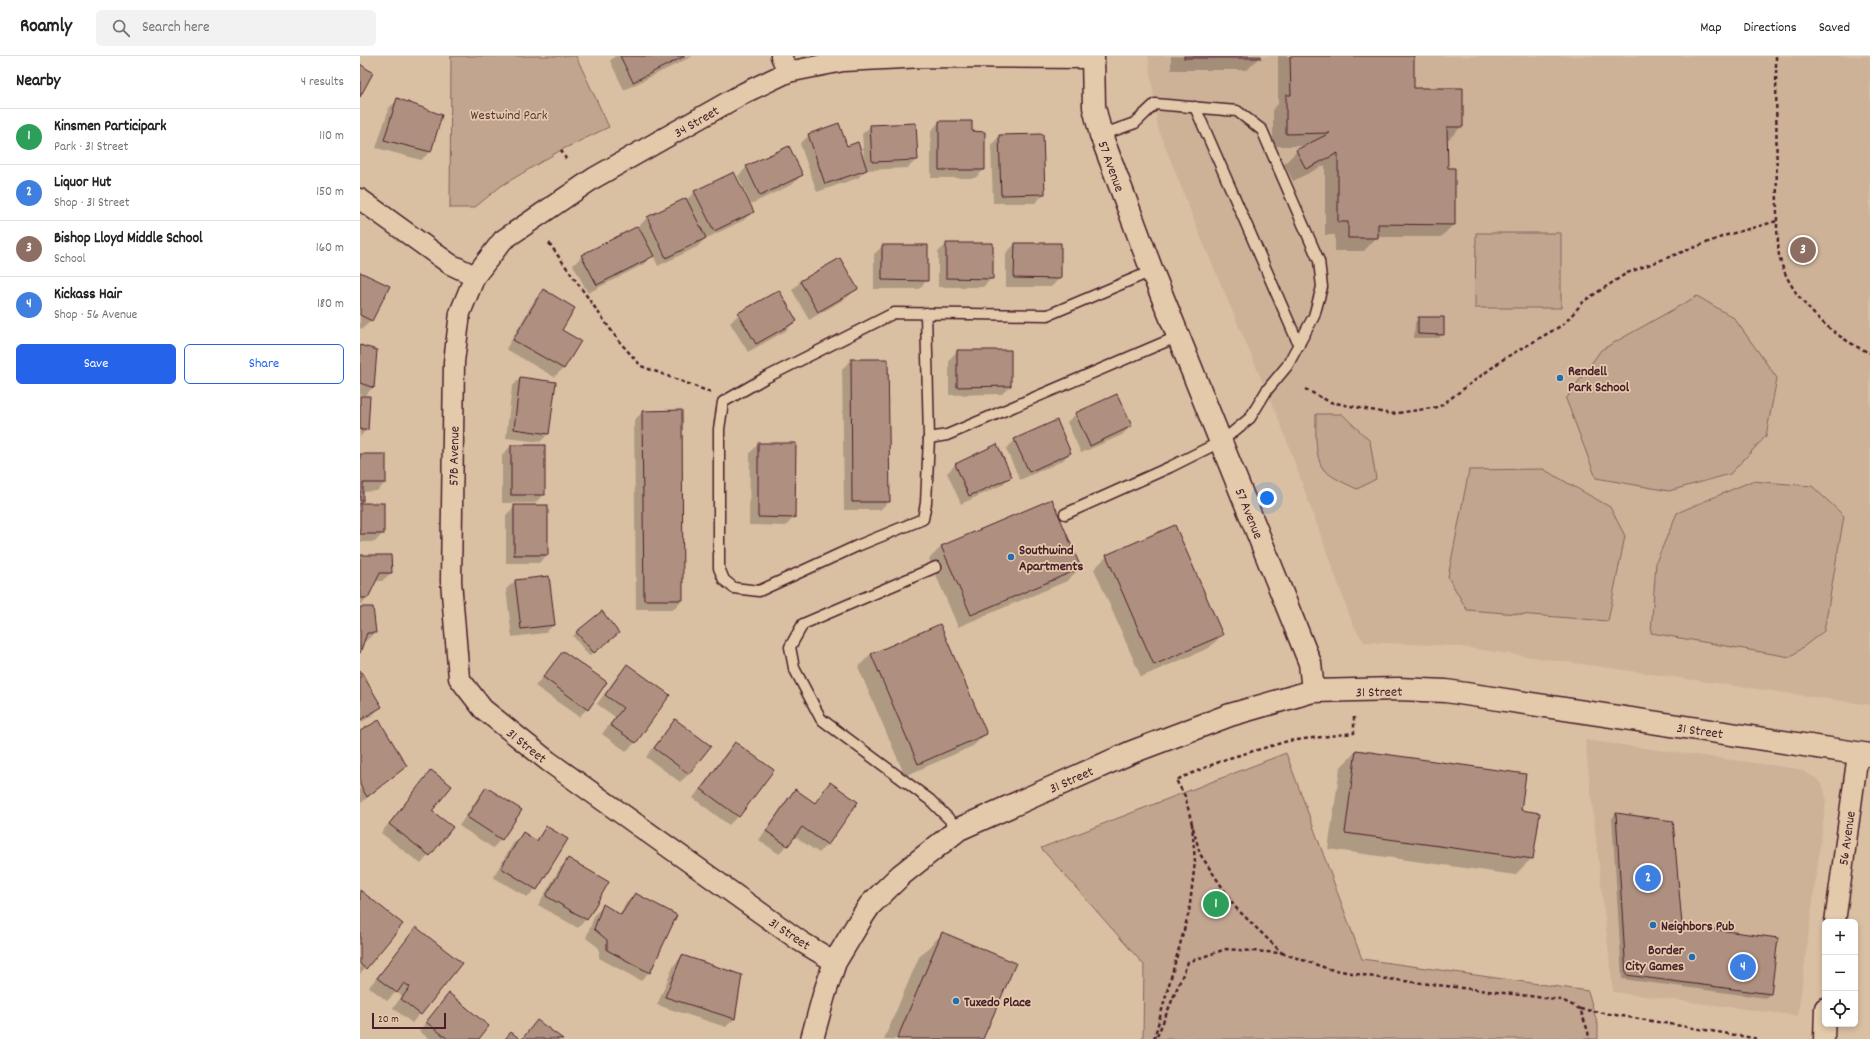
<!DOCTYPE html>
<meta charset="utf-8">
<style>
:root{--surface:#fff;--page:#f2f2f2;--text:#222;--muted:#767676;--line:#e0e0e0;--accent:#2563eb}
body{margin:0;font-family:Dekko,sans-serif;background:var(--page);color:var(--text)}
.controls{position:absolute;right:12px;bottom:12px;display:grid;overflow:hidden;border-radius:6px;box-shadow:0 2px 6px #0003}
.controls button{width:36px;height:36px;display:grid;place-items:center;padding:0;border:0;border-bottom:1px solid var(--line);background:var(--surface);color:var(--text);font:20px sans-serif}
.scale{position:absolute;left:12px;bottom:10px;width:74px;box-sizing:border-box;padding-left:4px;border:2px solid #4a1f2b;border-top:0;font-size:11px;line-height:14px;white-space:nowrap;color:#4a1f2b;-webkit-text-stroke:3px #e3caab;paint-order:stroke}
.you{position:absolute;left:907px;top:442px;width:14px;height:14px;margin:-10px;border:3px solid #fff;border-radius:50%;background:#1a73e8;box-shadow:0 0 0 6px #1a73e833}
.badge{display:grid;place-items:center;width:26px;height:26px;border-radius:50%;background:var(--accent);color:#fff;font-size:13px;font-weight:700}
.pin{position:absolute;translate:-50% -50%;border:2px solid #fff;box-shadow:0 1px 4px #0006}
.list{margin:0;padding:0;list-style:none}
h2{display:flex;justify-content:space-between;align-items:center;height:52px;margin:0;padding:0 16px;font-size:17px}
h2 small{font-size:13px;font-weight:400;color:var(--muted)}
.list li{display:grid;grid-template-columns:26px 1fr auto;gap:12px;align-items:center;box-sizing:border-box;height:56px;padding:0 16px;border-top:1px solid var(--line)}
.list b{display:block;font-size:15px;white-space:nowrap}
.list p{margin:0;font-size:13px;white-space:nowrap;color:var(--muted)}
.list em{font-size:13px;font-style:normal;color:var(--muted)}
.actions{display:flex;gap:8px;padding:12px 16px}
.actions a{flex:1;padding:9px 0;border:1px solid var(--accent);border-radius:6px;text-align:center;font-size:14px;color:var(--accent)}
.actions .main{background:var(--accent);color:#fff}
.icon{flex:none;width:22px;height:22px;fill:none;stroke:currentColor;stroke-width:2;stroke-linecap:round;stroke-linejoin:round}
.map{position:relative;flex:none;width:1510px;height:983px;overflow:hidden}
header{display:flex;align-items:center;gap:24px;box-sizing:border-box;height:56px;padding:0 20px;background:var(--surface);border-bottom:1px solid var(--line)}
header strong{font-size:19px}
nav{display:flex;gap:22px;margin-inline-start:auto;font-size:14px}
.search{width:280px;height:36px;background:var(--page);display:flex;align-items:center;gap:10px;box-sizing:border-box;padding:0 14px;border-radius:6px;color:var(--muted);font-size:15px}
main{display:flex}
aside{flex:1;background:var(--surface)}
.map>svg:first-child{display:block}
.built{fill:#cdb298}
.green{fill:#c2a58f;stroke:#86625d}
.shadow{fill:#0003}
.building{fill:#af9080;stroke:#4a1f2b}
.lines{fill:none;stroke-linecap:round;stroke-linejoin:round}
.service-casing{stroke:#4a1f2b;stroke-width:13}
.minor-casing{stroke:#4a1f2b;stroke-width:23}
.tertiary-casing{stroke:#4a1f2b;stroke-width:25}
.path{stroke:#4a1f2b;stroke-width:2.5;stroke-dasharray:4 3;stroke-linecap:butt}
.service{stroke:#e3caab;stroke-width:10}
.minor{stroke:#e3caab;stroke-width:20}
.tertiary{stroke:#e3caab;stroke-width:22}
.poi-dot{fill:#1f6fb2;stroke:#e3caab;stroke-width:1.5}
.labels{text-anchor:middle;stroke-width:3.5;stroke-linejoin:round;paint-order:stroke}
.park-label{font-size:14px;fill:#5c333a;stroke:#e3caab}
.street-label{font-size:14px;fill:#4a1f2b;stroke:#e3caab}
.poi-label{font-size:14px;font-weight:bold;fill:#4a1f2b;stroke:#e3caab;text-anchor:start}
</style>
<header>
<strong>Roamly</strong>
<div class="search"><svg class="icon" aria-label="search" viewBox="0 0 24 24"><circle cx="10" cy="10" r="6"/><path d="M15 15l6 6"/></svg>Search here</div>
<nav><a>Map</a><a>Directions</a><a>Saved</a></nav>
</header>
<main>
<aside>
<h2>Nearby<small>4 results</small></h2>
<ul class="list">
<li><span class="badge" style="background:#2e9e5b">1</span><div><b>Kinsmen Participark</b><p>Park · 31 Street</p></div><em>110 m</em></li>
<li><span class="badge" style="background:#3f7fe0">2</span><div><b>Liquor Hut</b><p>Shop · 31 Street</p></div><em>150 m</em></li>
<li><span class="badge" style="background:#8d6e63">3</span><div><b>Bishop Lloyd Middle School</b><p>School</p></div><em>160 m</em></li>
<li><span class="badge" style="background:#3f7fe0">4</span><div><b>Kickass Hair</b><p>Shop · 56 Avenue</p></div><em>180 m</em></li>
</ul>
<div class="actions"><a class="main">Save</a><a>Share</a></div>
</aside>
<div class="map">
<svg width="1510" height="983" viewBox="0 0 1510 983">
<rect width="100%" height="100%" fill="#dac0a3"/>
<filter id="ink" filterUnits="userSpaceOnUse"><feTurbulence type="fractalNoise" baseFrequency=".025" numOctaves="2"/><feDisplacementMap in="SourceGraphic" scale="8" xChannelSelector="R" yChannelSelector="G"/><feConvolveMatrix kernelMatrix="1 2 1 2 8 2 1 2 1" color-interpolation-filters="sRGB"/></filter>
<g filter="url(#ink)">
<g class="built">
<path d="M788 0H1510V649L1094 590 1004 586 993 569 921 369 841 182 798 72Z"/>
<path d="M1225 684 1439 713 1456 722 1464 732 1466 745 1438 960 1253 936Z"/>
</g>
<g class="green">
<path d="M91 0H216L249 71 201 94 141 130 114 152H90Z"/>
<path d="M1116 177H1201V252H1115Z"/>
<path d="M1337 240 1374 262 1417 322 1406 380 1370 418 1309 435 1236 422 1206 343 1241 294Z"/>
<path d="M956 358H982L1010 385 1016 423 997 433C986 428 973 422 964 414 954 403 956 372 956 358Z"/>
<path d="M1183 413 1250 451 1265 480 1248 565 1107 554 1088 521 1109 414Z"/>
<path d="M1392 425 1452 430 1484 460 1464 575 1430 601 1291 577 1296 506 1317 457Z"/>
<path d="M926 697 1002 903 1228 935 1238 970V983H783L784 909 681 792Z"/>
</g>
<g class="shadow">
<path d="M255 0H333L264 34 250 5Z"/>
<path d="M811 0H900V1L887 14H811Z"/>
<path d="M918 0H1053V33L1102 70 1089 83H1086L1087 113 1094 168 1081 181H1017L1004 195H975V179H965V109L933 125 924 108 937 95 947 90H913V53L918 48Z"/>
<path d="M37 44 80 59 70 96 61 104 16 92 29 52Z"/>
<path d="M579 66 611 76 624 114 615 122H571V75Z"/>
<path d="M511 70 557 103 548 112 506 114 498 122 457 136 440 88 449 79 487 91 504 104 502 78Z"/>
<path d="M640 80 684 138 675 147H633L631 89Z"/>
<path d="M387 111 442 119 433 128 391 148 378 120Z"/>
<path d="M335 136 393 155 384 164 345 183 337 191 298 210 293 199 284 208 228 237 213 209 222 200 278 171 287 162 326 144Z"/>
<path d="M587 188 632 222 623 231H578V196Z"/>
<path d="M655 188 700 222 691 231H646V197Z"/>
<path d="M523 190 567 224 559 233H514V198Z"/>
<path d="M0 217 28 231 11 265 2 273 0 272Z"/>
<path d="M440 226 497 232 488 241 449 264 432 234Z"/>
<path d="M183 234 200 274 219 285 203 313 194 321 146 293 175 243Z"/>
<path d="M379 258 435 265 427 274 388 296 370 267Z"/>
<path d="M1059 262 1083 278 1079 282H1054L1055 266Z"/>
<path d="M0 290 13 331 5 340 0 338Z"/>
<path d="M597 295 650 330 642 338 589 339V304Z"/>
<path d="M491 304 529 445 520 454H484L482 313Z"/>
<path d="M160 322 188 378 180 386 146 382 152 331Z"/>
<path d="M0 341 7 373 0 381Z"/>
<path d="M283 356 322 544 314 553H276L274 364Z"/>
<path d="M716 358 771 370 762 379 721 397 707 366Z"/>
<path d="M655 384 710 397 702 405 660 424 646 393Z"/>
<path d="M398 388 434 461 426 470 389 469 390 397Z"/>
<path d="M151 390 184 438 175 447H142V399Z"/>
<path d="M636 390 650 421 642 429 601 448 587 417 595 409Z"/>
<path d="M0 399 25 427 17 435 2 436V445L0 447Z"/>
<path d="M0 448 23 477 15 486H0Z"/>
<path d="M155 450 187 499 179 507H146V459Z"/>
<path d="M582 490 720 512 707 525 598 571 569 503Z"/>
<path d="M747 500 862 579 849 592 781 621 734 513Z"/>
<path d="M0 501 31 517 22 525H15L7 542 0 549Z"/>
<path d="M188 521 194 569 185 577 152 581 146 533 155 525Z"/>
<path d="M0 552 15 576 6 585H3L0 594Z"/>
<path d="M217 576 254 580 229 600 213 580Z"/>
<path d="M203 597 227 653 219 661 175 630Z"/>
<path d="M511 598 626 678 613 690 545 720 498 611Z"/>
<path d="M267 610 309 639 275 687 266 695 242 678 255 661 237 648 259 618Z"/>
<path d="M0 616 20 651 12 660 0 667Z"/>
<path d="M315 664 329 718 320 726 286 701Z"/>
<path d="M0 676 45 709 0 748Z"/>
<path d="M375 687 412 714 378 760 369 769 333 742 367 696Z"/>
<path d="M996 695 1160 755 1172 802 1155 819 968 793 980 712Z"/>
<path d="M71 715 69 799 61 808 21 777Z"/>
<path d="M470 728 467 788 459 797 434 780 419 798 399 784 427 743 435 735 454 748Z"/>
<path d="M127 733 141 783 133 792 99 770 118 741Z"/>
<path d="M1256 758 1312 766 1321 870 1410 938 1406 942 1262 923 1252 762Z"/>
<path d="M186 771 176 833 167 841 133 821 154 786 163 777 175 785Z"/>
<path d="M209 803 226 863 218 872 178 849 200 812Z"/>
<path d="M0 835 6 912 0 918Z"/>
<path d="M275 838 289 916 281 925 239 902V892L226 882 235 858 244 850 259 859 266 847Z"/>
<path d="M56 873 101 907 52 967 33 952 42 940 36 936 27 945 9 931Z"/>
<path d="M582 878 622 983H524L559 901Z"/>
<path d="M322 900 374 963 366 971 297 949 314 909Z"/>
<path d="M89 939 117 983H69L59 975Z"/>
</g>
<g class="building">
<path d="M260 0H325L273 26Z"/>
<rect x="824" y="0" width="77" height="2"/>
<path d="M930 0H1054V32H1103V71H1087L1088 112H1095V169L1018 168V182H988V166H978V97L946 113 936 94 970 77 926 78V39H931Z"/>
<path d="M0 8 13 17 0 41Z"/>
<path d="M37 42 82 59 71 96 24 84Z"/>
<path d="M579 65H612V75L625 76V114H579Z"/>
<path d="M479 67 487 90 498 86 507 114 465 128 448 78Z"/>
<path d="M556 67 558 104 512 106 510 69Z"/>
<path d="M683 78 685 138 641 139 639 79Z"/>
<path d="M429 90 443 119 400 140 386 110Z"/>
<path d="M374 116 394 156 354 175 334 135Z"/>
<path d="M326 142 346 182 306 202 287 161Z"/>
<path d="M278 170 294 200 237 229 221 199Z"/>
<path d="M586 187H633V223L586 222Z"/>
<path d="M655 187H701V223L654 222Z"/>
<path d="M522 189H568V225L522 224Z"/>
<path d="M480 202 498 233 458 256 440 225Z"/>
<path d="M0 216 30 230 12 265 0 259Z"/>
<path d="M183 233 215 252 202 274 221 285 204 313 153 284Z"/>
<path d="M419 234 437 265 396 288 378 257Z"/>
<path d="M1058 261H1084V279L1058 278Z"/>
<path d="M0 289 17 294 14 332 0 327Z"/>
<path d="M597 294H651V330L597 331Z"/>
<path d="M491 303H528L530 446H492Z"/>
<path d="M160 321 196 326 189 378 154 373Z"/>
<path d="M757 338 772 370 730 390 715 357Z"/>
<path d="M0 340H10L8 374H0Z"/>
<path d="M322 354 323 544H284L282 355Z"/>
<path d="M697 364 711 397 669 416 654 383Z"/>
<path d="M398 387H436L435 462 398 461Z"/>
<path d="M637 388 652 421 609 440 595 408Z"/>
<rect x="151" y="389" width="34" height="50"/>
<path d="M0 398H26V427H3V445H0Z"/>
<path d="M692 443 721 512 611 559 581 490Z"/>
<rect x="0" y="447" width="24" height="31"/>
<rect x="154" y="449" width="34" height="50"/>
<path d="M815 469 863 579 794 609 746 499Z"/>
<path d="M0 499H31L32 517H20L8 542H0Z"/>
<path d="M189 520 195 569 161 573 155 524Z"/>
<path d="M0 551H13L16 577H7L0 597Z"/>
<path d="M242 555 259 577 234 597 216 576Z"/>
<path d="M580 568 627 678 558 708 511 598Z"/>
<path d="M203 595 247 626 228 654 183 621Z"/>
<path d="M267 608 310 639 276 687 250 669 263 652 245 639Z"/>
<path d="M0 614 22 651 0 664Z"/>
<path d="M315 663 351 690 329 718 294 692Z"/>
<path d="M19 664 47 710 7 741 0 729V675Z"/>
<path d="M375 686 414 714 379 761 341 733Z"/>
<path d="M996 694 1166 718 1161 754 1180 757 1173 803 985 777Z"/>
<path d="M71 714 92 730 72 755 93 771 70 800 29 768Z"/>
<path d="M470 726 498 746 468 789 442 771 428 790 406 775 435 733 455 747Z"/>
<path d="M126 731 162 754 142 784 107 761Z"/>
<path d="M1256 757 1313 765 1322 869 1418 882 1411 938 1266 919Z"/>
<path d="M186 770 208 783 177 834 141 812 163 776 177 785Z"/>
<path d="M208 802 249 826 227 864 186 840Z"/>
<path d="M0 834 43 868 6 913 0 908Z"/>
<path d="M275 837 317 859 290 917 247 894V884L234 873 243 848 261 859Z"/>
<path d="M56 871 102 907 61 959 41 943 50 931 44 927 37 937 17 922Z"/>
<path d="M582 876 656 907 623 983H537Z"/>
<path d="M322 899 382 919 375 963 305 941Z"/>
<path d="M89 937 129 970 119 983H88L66 966Z"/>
<path d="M177 964 203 983H162Z"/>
<path d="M151 976 160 983H145Z"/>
</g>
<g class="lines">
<defs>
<g id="service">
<path d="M835 51 939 289"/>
<path d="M566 257 569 382 566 447 563 463 497 490 399 535 374 532 364 524 359 512V373L363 346 405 322 534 257 688 259 792 215"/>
<path d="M569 382 587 379 819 280"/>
<path d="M705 458 810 411 862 385 890 362 907 334 927 310 954 260 962 231 959 205 902 74 877 55 795 48 775 67 741 79"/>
<path d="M576 511 443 568 430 591 434 612 461 663 570 744 599 773"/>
</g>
<g id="minor">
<path d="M421 0 428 16"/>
<path d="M0 143 90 208 115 220"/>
<path d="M1475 866 1498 698"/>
<path d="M475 906 440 885 188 705 123 653 99 622 91 525 94 306 100 257 115 220 143 184 234 122 384 37 428 16 483 5 564 1 733 2"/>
<path d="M1464 983 1465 952"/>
</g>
<g id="tertiary">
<path d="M733 0 734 51 741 79 792 215 950 607 953 635"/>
<path d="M452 983 464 939 475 906 502 861 510 849 541 819 599 773 772 696 870 659 953 635 1038 633 1086 635 1510 699"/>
</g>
</defs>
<use href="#service" class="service-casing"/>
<use href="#minor" class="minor-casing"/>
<use href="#tertiary" class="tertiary-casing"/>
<g class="path">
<path d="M1416 0 1417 174C1418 182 1418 191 1419 199 1428 241 1472 281 1510 297"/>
<path d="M201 94 206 103"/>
<path d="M189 187 258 284 281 310 350 336"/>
<path d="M945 333 970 346 1031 358 1079 351 1145 302 1204 268 1224 245 1267 217 1367 179 1417 165"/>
<path d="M832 768 825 740 816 724 866 703 928 685 994 677V661"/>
<path d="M922 897 969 913 1020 922 1202 944 1220 953 1228 975 1229 983"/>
<path d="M1220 953 1399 983"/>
<path d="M794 983 829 856 835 806 832 768 840 798 876 852 922 897 866 893 828 906 796 983"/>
</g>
<use href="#service" class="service"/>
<use href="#minor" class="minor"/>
<use href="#tertiary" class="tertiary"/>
</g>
</g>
<g class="poi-dot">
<circle cx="1200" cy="322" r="4"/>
<circle cx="651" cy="501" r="4"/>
<circle cx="1293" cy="869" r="4"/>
<circle cx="1332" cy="901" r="4"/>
<circle cx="596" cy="945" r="4"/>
</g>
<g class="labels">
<g class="park-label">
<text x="149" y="63">Westwind Park</text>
</g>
<g class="street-label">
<text transform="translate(336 65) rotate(-30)" y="5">34 Street</text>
<text transform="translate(752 110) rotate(70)" y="5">57 Avenue</text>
<text transform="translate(93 400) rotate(-89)" y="5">57B Avenue</text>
<text transform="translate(890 457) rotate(68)" y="5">57 Avenue</text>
<text transform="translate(1019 635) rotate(-1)" y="5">31 Street</text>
<text transform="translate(1340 674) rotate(8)" y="5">31 Street</text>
<text transform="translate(167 689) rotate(39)" y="5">31 Street</text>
<text transform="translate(711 723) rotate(-24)" y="5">31 Street</text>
<text transform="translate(1486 782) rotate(-82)" y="5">56 Avenue</text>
<text transform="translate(430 877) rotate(34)" y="5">31 Street</text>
</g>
<g class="poi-label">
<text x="1208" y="319">Rendell<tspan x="1208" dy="16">Park School</tspan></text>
<text x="659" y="498">Southwind<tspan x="659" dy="16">Apartments</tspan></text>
<text x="1301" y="874">Neighbors Pub</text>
<text x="1324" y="898" text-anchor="end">Border<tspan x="1324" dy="16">City Games</tspan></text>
<text x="604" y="950">Tuxedo Place</text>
</g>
</g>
</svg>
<div class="controls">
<button>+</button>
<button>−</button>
<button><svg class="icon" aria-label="locate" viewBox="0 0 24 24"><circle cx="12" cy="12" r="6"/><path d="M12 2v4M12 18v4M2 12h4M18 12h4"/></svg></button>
</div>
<div class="scale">20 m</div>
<div class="you"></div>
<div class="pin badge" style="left:856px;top:848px;background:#2e9e5b">1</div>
<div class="pin badge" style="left:1288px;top:822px;background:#3f7fe0">2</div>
<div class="pin badge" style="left:1443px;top:194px;background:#8d6e63">3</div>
<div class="pin badge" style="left:1383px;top:911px;background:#3f7fe0">4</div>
</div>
</main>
